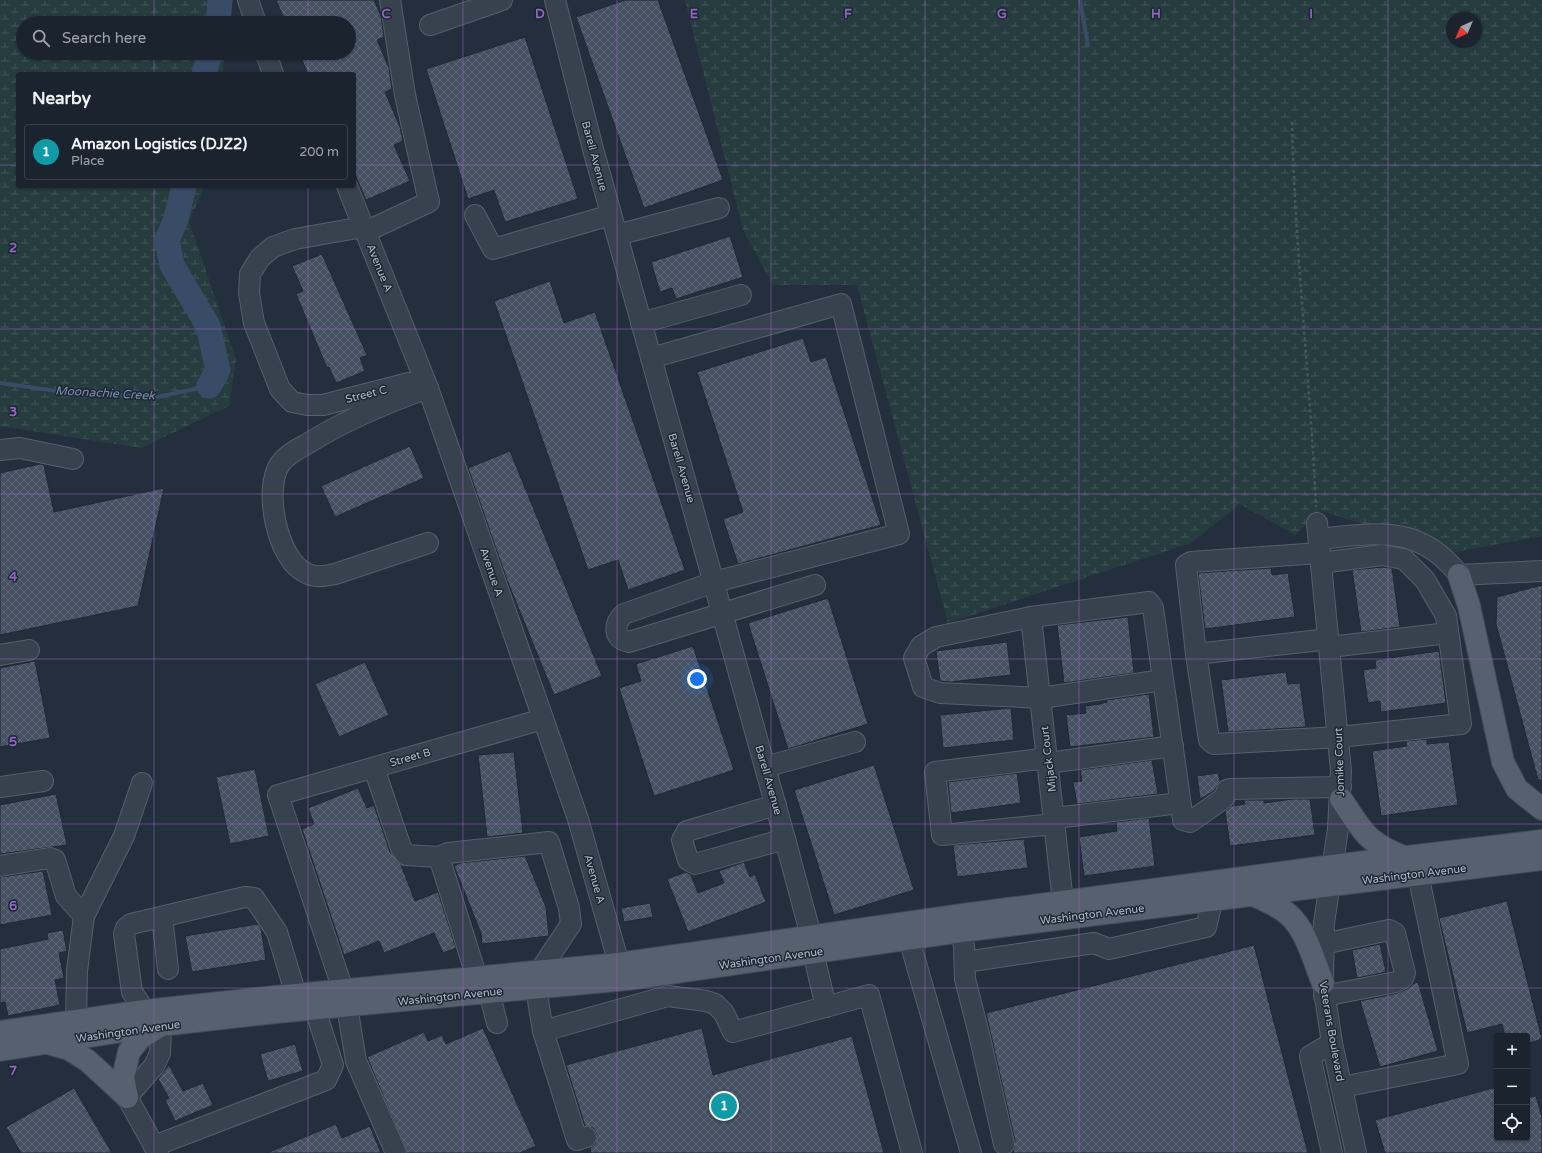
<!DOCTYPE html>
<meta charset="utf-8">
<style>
:root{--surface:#1b232e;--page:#282f3a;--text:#f1f3f6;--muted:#a0a4aa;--line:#39404a;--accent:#b45309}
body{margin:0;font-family:"Varela Round",sans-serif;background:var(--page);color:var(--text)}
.controls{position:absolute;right:12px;bottom:12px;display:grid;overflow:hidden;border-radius:4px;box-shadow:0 1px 3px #0004}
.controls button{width:36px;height:36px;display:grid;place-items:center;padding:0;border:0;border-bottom:1px solid var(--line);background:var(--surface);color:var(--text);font:20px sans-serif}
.compass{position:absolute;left:1446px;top:12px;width:36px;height:36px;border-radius:50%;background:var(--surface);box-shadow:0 1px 3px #0004;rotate:224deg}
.you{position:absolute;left:697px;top:679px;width:14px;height:14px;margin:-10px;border:3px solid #fff;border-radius:50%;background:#1a73e8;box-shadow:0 0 0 6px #1a73e833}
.badge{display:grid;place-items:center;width:26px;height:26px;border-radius:50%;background:var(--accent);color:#fff;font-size:13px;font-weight:700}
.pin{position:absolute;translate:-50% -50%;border:2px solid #fff;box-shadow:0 1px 4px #0006}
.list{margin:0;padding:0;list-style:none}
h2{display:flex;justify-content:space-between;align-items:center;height:52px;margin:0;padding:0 16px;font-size:17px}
h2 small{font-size:13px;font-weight:400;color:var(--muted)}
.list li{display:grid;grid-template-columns:26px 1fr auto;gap:12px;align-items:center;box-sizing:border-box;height:56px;margin:0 8px 8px;padding:0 8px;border:1px solid var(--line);border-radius:4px}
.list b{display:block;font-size:15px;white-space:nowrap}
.list p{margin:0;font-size:13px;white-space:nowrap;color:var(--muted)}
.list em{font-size:13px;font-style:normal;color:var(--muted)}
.icon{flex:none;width:22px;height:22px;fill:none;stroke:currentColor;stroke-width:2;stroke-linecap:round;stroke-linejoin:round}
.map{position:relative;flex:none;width:1542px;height:1153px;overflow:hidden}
.search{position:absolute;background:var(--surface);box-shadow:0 1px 3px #0004;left:16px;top:16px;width:340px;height:44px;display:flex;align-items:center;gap:10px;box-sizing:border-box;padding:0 14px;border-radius:22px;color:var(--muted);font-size:15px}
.panel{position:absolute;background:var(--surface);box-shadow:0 1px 3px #0004;left:16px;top:72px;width:340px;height:116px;border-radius:4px}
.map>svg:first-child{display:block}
.wetland{fill:url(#wetland-marsh);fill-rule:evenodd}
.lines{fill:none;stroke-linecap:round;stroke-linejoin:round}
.stream{stroke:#394c67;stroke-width:4}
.river{stroke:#394c67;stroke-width:25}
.building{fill:url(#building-cross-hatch);stroke:#1f2835}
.minor-casing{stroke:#565f6c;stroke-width:22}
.major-casing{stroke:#414a57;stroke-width:24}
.path{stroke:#44595c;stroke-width:2.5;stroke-dasharray:3 3;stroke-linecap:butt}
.minor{stroke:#38414e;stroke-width:20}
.major{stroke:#56606e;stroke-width:22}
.grid{fill:none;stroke:#9266c3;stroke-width:1;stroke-opacity:0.55}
.labels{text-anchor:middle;stroke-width:3;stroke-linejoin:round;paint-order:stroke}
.street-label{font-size:11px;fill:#b4bcc9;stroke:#1d2633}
.water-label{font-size:12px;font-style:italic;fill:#7c92b1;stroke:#1d2633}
.grid-label{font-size:13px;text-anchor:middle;font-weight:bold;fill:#9266c3;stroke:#1d2633;stroke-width:3;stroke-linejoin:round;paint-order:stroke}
</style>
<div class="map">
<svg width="1542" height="1153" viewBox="0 0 1542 1153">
<defs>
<pattern id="wetland-marsh" width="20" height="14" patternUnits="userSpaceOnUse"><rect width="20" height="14" fill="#263c3f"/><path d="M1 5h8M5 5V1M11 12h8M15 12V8" fill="none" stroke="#435659"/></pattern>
<pattern id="building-cross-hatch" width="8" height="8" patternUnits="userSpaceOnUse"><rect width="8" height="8" fill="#455162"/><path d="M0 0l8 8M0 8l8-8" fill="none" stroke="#5d6877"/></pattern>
</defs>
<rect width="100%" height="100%" fill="#242f3e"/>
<g class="wetland">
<path d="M0 0H226L225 23H23V53H224L223 74H18V186H205L189 221 236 359 229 406 141 448 0 426Z"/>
<path d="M685 0H1542V536L1455 552 1321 511 1295 535 1240 504 1191 543 948 623 857 285H773L743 230ZM1452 18H1476V42H1452Z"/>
</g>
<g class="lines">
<g class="stream">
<path d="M1080 0 1088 45"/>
<path d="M0 383 71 393 157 397 209 386"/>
</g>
<g class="river">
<path d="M218 23 220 0"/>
<path d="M204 74 210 53"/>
<path d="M184 186 176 219 167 240 172 265 208 326 218 370 209 386"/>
</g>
</g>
<g class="building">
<path d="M276 0H374L381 16 384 37 377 40 389 68 392 89 385 92 400 127 403 141 394 145 410 181 366 200 354 172V74H308L299 53H349V23H286Z"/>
<path d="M625 0H658L723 180 644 208 576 17Z"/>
<path d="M525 37 578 199 505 222 494 190 468 199 426 69Z"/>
<path d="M730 236 743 277 676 299 672 288 660 292 651 262Z"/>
<path d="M322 254 367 355 360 358 365 371 336 383 329 367 327 368 296 294 303 291 292 266Z"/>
<path d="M550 281 564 323 595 312 685 570 628 590 618 560 588 570 494 301Z"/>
<path d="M803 338 811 362 826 357 881 525 738 564 723 519 743 512 697 372Z"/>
<path d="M410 446 424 478 335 517 321 486Z"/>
<path d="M510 451 602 676 554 695 507 580 468 468Z"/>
<path d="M40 464 44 465 54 512 164 488 138 606 0 635V473Z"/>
<path d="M1382 567 1392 568 1400 627 1361 632 1352 570Z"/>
<path d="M1271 568 1272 575 1288 573 1295 617 1205 629 1198 573Z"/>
<path d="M1542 585V780H1538L1496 624 1497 597Z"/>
<path d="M828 598 868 724 788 749 748 623Z"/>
<path d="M1128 617 1134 673 1064 683 1057 625Z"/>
<path d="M1007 642 1011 675 950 682 940 681 936 651Z"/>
<path d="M693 646 734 770 654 796 619 688 641 681 636 664Z"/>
<path d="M1439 651 1446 703 1381 712 1380 701 1368 703 1363 670 1376 668 1375 660Z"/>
<path d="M35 661 50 738 0 747V668Z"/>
<path d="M365 662 389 715 339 737 315 684Z"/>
<path d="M1286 672 1288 684 1300 683 1306 727 1228 732 1221 680Z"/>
<path d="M1149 694 1154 737 1070 747 1066 715 1086 713 1085 706 1100 704 1107 702V700Z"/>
<path d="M1011 708 1014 740 943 748 940 715Z"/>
<path d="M1427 739V744L1449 742 1458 805 1381 816 1372 751 1407 746 1406 741Z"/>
<path d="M514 752 523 833 487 837 478 755Z"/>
<path d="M1152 760 1158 794 1077 804 1073 782 1082 781 1080 770Z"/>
<path d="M874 765 914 890 834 915 794 790Z"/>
<path d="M255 769 269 836 230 844 216 777Z"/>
<path d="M1017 773 1021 803 951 813 948 782Z"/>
<path d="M1218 773 1220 781 1214 791 1200 799 1197 776Z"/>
<path d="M358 788 367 808 374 805 390 852 401 865 415 901 438 892 456 948 443 953 434 933 384 953 379 941 344 955 302 829 314 824 308 808Z"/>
<path d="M56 794 67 845 0 854V805Z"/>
<path d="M1293 799H1310L1315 835 1230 846 1225 811 1232 806 1245 804 1244 800H1264V803Z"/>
<path d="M1149 818 1155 866 1084 876 1079 837 1117 831 1116 822Z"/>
<path d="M1024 839 1028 868 957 877 953 845Z"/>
<path d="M525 856 546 907 549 936 482 944 481 933 454 866 460 863Z"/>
<path d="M744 862 750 877 755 874 766 902 688 932 667 879 686 872 691 875 698 893 724 883 719 871Z"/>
<path d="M43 871 52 915 0 925V877Z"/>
<path d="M1507 901 1542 1039 1527 1044V1036H1505L1502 1024 1467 1033 1439 918Z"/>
<path d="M650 903 653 917 624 922 621 908Z"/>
<path d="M258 924 261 928 266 960 192 972 185 936Z"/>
<path d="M63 930 67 951 59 953 64 978 55 980 60 1005 8 1016 5 1002 0 1003V949L48 939 47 933Z"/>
<path d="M1380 944 1386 972 1357 978 1352 950Z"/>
<path d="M1254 945 1308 1153H1013L1015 1141 986 1013Z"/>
<path d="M1418 982 1438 1051 1380 1067 1360 1001 1398 993 1409 988 1413 984Z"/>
<path d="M483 1028 536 1146 520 1153H407L367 1057 424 1032 428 1041 442 1035 446 1044Z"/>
<path d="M702 1028 713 1075 852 1036 884 1153H591L590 1148 595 1144 597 1134 593 1128 585 1126 566 1065Z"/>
<path d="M295 1044 303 1071 268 1081 260 1054Z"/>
<path d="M169 1065 183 1091 203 1083 213 1105 175 1121 165 1100 169 1098 158 1079Z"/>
<path d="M1497 1087V1138H1527V1098L1536 1096 1542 1117V1153H1385L1375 1120Z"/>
<path d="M74 1088 112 1153H21L6 1127Z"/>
<path d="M336 1124 342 1138 370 1126 381 1153H267Z"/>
</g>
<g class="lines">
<defs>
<g id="minor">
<path d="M248 0 256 23"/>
<path d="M555 0 593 149 785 839 811 936"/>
<path d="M430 25 502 0"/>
<path d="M266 53 273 74"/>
<path d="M347 186 428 388 578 819 619 964"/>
<path d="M475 215 493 249 611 215"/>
<path d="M363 227 295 239 273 247 260 258 250 274 249 293 254 323 280 389 292 402 307 405H323L409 383"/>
<path d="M365 232 429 202 405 95 390 0"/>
<path d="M617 235 719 208"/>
<path d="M641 323 741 295"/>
<path d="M651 358 841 304 899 534 714 582 624 614C614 623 612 639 629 642L815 585"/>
<path d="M0 450 20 448 73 459"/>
<path d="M1317 523 1341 771 1338 829 1324 923 1323 983 1332 1043 1356 1153"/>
<path d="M1319 539C1375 533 1420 524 1459 575L1542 571"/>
<path d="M428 543 335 574C325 576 315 578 306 573 277 560 263 489 280 464 286 455 298 449 307 444 345 420 386 403 428 388"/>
<path d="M1320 553 1191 562 1186 565 1196 654 1209 740 1214 744 1339 737 1461 724 1446 616 1425 580 1404 559 1382 555 1321 563"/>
<path d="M1031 617 1063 902"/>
<path d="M1330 647 1448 633"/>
<path d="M1196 654 1329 639"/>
<path d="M0 655 29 650"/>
<path d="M1163 680 1041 698 940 693 923 687 914 658 921 646 936 637 1031 617 1149 602 1153 608C1163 678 1173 749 1183 820L1190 822 1224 798 1227 790 1230 789 1341 787"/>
<path d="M1048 758 935 772 942 835 1055 824"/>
<path d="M1048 763 1173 746"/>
<path d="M765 767 855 742"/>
<path d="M374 768 401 848 406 855 439 857"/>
<path d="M0 787 43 781"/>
<path d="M776 805 687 831 682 840 688 860 695 864 785 839"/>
<path d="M1055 818 1180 803"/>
<path d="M0 866 50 858 55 860 66 896 84 916 77 971 76 1021"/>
<path d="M84 916 124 836 142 783"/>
<path d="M162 917 168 969"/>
<path d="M961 931 964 946 965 979 979 1034 1004 1144"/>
<path d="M909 939 971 1153"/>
<path d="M1323 944 1389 930 1395 933 1405 973 1403 978 1396 982 1324 996"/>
<path d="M813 952 826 1007"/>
<path d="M965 962 1094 943 1109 949 1206 927 1210 911 1209 899"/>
<path d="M477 978 439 857 448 853 549 842 569 908 571 924 539 972"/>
<path d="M536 988 543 1031 668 996 706 1001 715 1004 724 1013 733 1032 869 995 912 1153"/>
<path d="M343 990 278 795 543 719"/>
<path d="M489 992 497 1023"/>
<path d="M347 1006 356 1061 396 1153"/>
<path d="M145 1011 132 992 124 934 126 928 131 924 245 897 254 898 277 932 296 995"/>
<path d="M543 1031 577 1140 586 1137"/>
<path d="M1342 1087 1458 1064 1418 874"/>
<path d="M154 1146 326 1080 333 1065 315 1009"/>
<path d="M158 1153 127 1097 154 1066 160 1053 161 1025"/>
<path d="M1332 1153 1310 1056 1332 1043"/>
</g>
<g id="major">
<path d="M1459 575 1469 606 1503 762 1517 789 1542 809"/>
<path d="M1341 799C1363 831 1365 842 1404 857"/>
<path d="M1251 894C1264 900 1278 905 1289 915 1307 931 1314 962 1323 983"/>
<path d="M0 1032 145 1011 275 997 619 964 963 915 1333 866 1542 841"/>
<path d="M51 1044 69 1049 88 1061 127 1097"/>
<path d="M0 1050 161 1025 276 1012 627 979 961 931 1542 859"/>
<path d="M127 1097 123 1078 129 1052 140 1038 158 1027"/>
</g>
</defs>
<use href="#minor" class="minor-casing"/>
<use href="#major" class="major-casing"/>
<path class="path" d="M1292 122C1295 251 1310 378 1316 507"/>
<use href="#minor" class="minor"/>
<use href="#major" class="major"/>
</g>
<path class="grid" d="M154 0V23M308 0V23M463 0V1153M617 0V1153M771 0V1153M925 0V1153M1079 0V1153M1234 0V1153M1388 0V1153M154 53V74M308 53V74M0 165H18M354 165H1542M154 186V1153M308 186V1153M0 329H1542M0 494H1542M0 659H1542M0 824H1542M0 988H1542"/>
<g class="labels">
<g class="street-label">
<text transform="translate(595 156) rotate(75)" y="4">Barell Avenue</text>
<text transform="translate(380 268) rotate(68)" y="4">Avenue A</text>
<text transform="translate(366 394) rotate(-14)" y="4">Street C</text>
<text transform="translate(682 468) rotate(74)" y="4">Barell Avenue</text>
<text transform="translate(492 572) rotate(71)" y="4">Avenue A</text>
<text transform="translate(410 757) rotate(-16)" y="4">Street B</text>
<text transform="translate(1048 759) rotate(-97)" y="4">Mijack Court</text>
<text transform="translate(1339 762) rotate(-92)" y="4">Jomike Court</text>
<text transform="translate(769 780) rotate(74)" y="4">Barell Avenue</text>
<text transform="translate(1414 874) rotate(-7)" y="4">Washington Avenue</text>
<text transform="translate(595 879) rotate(74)" y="4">Avenue A</text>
<text transform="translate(1092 914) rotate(-7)" y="4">Washington Avenue</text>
<text transform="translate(771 958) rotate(-8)" y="4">Washington Avenue</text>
<text transform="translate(450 996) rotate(-6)" y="4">Washington Avenue</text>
<text transform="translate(128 1031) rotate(-8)" y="4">Washington Avenue</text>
<text transform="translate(1332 1031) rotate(80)" y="4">Veterans Boulevard</text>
</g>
<g class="water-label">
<text transform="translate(105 393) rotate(3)" y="4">Moonachie Creek</text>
</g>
</g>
<g class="grid-label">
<text x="386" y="18">C</text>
<text x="540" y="18">D</text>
<text x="694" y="18">E</text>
<text x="848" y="18">F</text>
<text x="1002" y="18">G</text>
<text x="1156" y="18">H</text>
<text x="1311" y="18">I</text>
<text x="13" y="252">2</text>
<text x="13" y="416">3</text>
<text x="13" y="581">4</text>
<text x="13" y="746">5</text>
<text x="13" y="910">6</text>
<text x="13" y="1075">7</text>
</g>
</svg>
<div class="controls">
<button>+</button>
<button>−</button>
<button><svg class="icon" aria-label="locate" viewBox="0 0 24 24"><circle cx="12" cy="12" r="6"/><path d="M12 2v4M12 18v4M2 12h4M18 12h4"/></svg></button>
</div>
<svg class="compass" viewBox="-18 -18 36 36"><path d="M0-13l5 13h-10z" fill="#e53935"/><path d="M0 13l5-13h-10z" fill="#a0a4aa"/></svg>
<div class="you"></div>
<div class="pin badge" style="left:724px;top:1106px;background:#0f9aa8">1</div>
<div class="search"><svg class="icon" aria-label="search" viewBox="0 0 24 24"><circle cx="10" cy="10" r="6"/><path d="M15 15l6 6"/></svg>Search here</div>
<section class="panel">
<h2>Nearby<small></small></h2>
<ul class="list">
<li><span class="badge" style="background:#0f9aa8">1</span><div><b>Amazon Logistics (DJZ2)</b><p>Place</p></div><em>200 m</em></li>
</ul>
</section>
</div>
